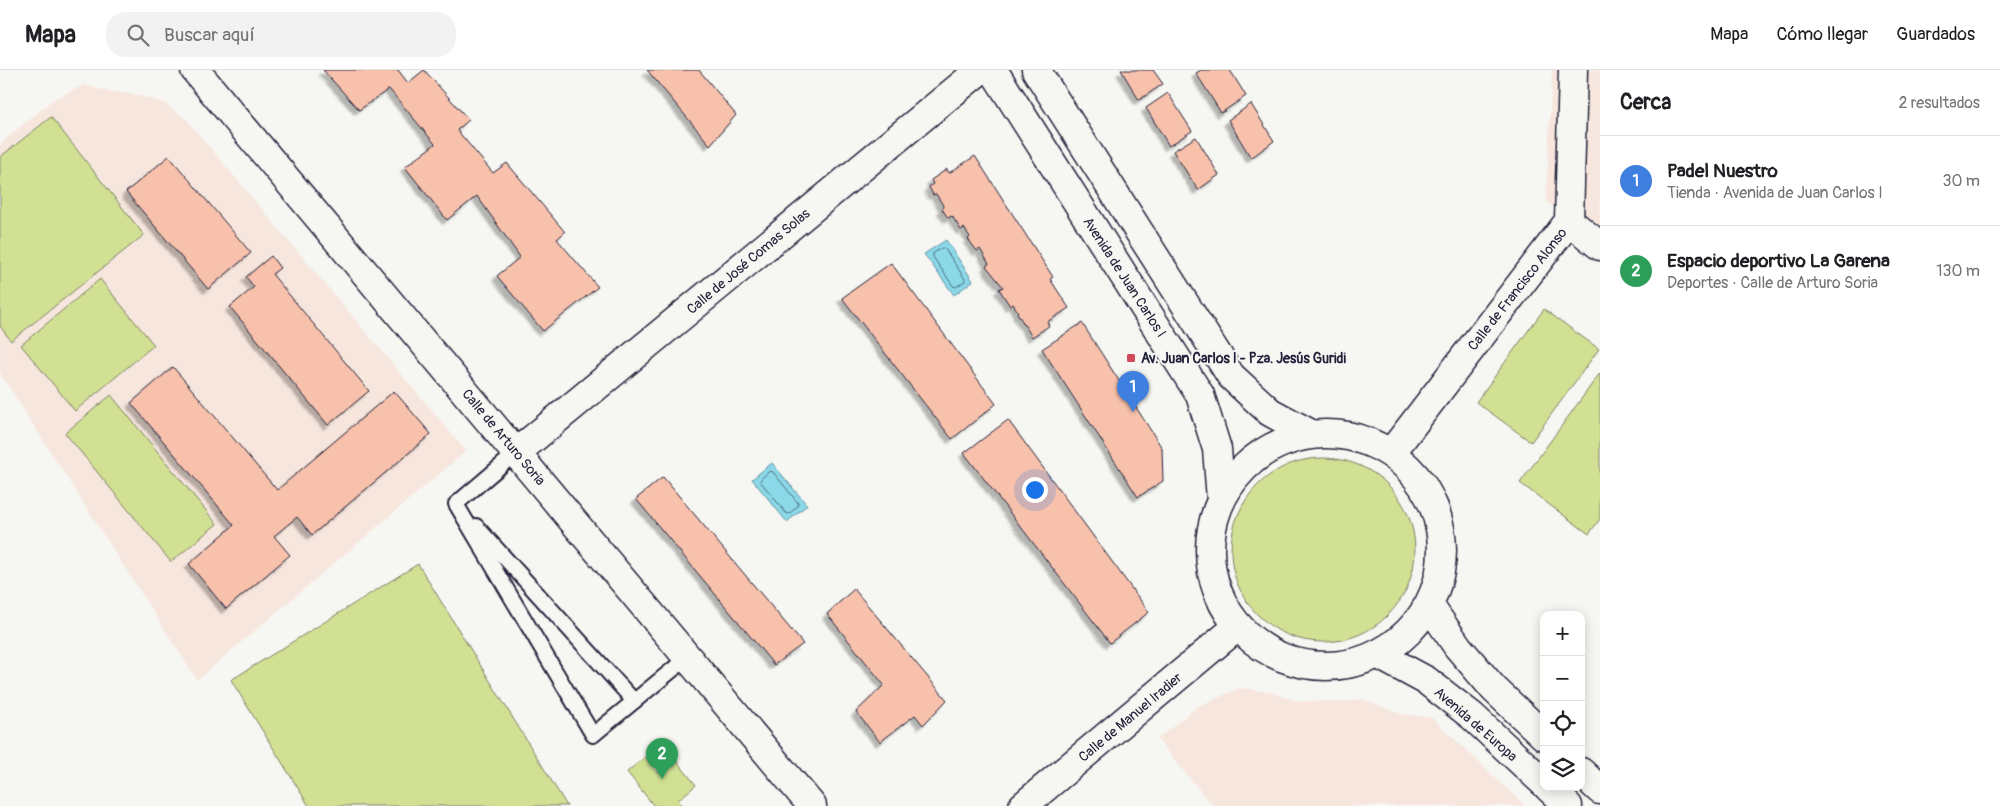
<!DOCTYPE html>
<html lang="es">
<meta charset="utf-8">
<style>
:root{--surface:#fff;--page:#f2f2f2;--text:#202124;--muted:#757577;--line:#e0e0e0;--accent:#d1495b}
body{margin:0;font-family:Pangolin,sans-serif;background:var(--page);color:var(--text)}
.controls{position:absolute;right:15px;bottom:15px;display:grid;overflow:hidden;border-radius:10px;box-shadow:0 2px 12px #0003}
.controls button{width:45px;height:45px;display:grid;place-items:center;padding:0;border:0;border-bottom:1px solid var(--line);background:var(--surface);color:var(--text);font:25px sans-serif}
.you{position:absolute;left:1034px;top:419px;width:18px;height:18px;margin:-12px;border:4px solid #fff;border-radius:50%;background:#1a73e8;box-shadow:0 0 0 8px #1a73e833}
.badge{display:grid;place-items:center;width:32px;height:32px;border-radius:50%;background:var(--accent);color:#fff;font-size:16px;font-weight:700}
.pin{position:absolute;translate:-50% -41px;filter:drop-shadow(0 1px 2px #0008)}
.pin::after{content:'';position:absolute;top:26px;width:18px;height:15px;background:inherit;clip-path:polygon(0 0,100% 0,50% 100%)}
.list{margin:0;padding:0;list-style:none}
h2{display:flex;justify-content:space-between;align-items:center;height:65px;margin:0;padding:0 20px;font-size:21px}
h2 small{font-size:16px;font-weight:400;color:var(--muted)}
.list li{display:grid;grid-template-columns:32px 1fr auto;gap:15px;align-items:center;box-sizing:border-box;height:90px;padding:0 20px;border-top:1px solid var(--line)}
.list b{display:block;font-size:19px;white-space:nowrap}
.list p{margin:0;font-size:16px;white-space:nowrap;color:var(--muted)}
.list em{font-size:16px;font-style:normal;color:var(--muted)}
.icon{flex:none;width:28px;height:28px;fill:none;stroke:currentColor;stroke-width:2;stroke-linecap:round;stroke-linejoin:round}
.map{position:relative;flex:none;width:1600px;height:736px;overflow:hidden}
header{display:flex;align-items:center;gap:30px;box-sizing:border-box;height:70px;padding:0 25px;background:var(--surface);border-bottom:1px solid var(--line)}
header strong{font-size:24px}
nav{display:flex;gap:28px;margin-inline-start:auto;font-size:18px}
.search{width:350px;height:45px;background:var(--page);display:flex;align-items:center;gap:12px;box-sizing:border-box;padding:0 18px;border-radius:20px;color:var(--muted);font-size:19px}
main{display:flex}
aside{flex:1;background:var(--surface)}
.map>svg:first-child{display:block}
.built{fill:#f7e6dd}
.green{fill:#d1e093;stroke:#7a8167}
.water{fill:#8bd9e8;stroke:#6190a3}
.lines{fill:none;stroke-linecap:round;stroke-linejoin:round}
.shore{stroke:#4c6b80;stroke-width:1}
.building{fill:#f8c1ab;stroke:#22223b;filter:url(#shadow)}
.service-casing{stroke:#22223b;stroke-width:18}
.minor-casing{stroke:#22223b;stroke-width:31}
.service{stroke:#f6f6f2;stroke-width:14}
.minor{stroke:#f6f6f2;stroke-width:28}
.poi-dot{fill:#d1495b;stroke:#f6f6f2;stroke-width:2}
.labels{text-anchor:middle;stroke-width:4;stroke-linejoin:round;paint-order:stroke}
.street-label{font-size:14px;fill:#22223b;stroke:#f6f6f2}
.poi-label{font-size:14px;font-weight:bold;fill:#22223b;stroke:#f6f6f2;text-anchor:start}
</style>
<header>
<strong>Mapa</strong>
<div class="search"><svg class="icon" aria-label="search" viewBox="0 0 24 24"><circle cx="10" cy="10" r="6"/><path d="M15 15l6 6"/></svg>Buscar aquí</div>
<nav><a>Mapa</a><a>Cómo llegar</a><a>Guardados</a></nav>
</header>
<main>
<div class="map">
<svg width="1600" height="736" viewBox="0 0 1600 736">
<defs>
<filter id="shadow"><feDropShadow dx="-4.5" dy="4.5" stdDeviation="1" flood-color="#0004"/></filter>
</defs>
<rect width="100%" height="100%" fill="#f6f6f2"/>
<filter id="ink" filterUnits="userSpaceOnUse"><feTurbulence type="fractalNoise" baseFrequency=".02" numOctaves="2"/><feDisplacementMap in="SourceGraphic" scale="10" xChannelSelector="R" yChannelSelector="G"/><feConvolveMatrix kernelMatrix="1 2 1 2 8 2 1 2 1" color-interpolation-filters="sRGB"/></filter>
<g filter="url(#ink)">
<g class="built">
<path d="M1552 0H1600V175L1546 131Z"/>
<path d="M85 15 106 21 137 25 164 33 185 48 466 381 197 610 0 303V74L54 29Z"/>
<path d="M1240 618 1270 622 1296 631 1344 632 1361 629 1401 644 1432 648 1525 736H1213L1157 669 1197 637Z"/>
</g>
<g class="green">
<path d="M51 47 144 165 11 271 0 256V87Z"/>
<path d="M100 209 154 275 75 341 21 275Z"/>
<path d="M1544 239 1599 279 1531 372 1476 332Z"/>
<path d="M1600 303V449L1589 464 1520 413Z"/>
<path d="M111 325 217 454 171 492 65 363Z"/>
<circle cx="1323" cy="480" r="92"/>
<path d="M418 494 567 736H309L231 610Z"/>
<path d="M645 687 658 703 675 689 696 715 678 730 683 736H654L627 702Z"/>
</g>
<g class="water">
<path d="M946 170 973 211 954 225 924 184Z"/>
<path d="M772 393 807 435 787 452 752 409Z"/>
</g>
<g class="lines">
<g class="shore">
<path d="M942 178 945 179 965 209V211L956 217 953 216 933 187V184Z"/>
<path d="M770 401 773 402 798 433V436L789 444 786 443 760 411 761 409Z"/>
</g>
</g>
<g class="building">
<path d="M323 0H398L408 13 424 0 469 50 457 60 493 103 507 93 565 162 557 169 598 217 543 261 497 206 520 187 477 126 447 150 405 97 435 74 389 19 359 40Z"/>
<path d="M647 0H699L736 45 710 75Z"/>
<path d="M1121 0H1153L1163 14 1139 30Z"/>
<path d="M1201 0H1230L1246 26 1221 43 1196 3Z"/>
<path d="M1168 23 1192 61 1169 76 1146 38Z"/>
<path d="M1251 34 1274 71 1251 88 1228 50Z"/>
<path d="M1196 67 1219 105 1198 120 1173 81Z"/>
<path d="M169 86 251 183 208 219 126 122Z"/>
<path d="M975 86 1053 207 1050 209 1069 238 1047 252 1049 256 1032 267 1017 243 1018 242 1013 234 1010 236 999 219 1003 217 986 196 989 194 980 179 977 181 968 169 970 167 964 158 961 160 952 146 948 148 942 139 944 137 936 124 933 125 929 117 933 114 931 110 947 99 949 103Z"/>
<path d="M271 186 280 198 272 204 369 321 328 355 230 237 254 217 246 207Z"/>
<path d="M891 193 996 334 952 369 842 228Z"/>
<path d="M1082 253 1162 378 1163 411 1138 427 1042 279Z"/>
<path d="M173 297 277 420 394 321 431 364 312 465 297 447 274 466 290 485 226 539 189 494 234 455 131 333Z"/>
<path d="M1008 350 1149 542 1110 573 964 383Z"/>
<path d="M663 407 803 574 774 595 636 429Z"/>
<path d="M854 519 947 630 923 655 915 645 880 672 856 642 884 615 827 544Z"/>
</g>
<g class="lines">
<defs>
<g id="service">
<path d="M517 382 456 434 593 665 688 587"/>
<path d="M476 456 634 631"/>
</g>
<g id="minor">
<path d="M195 0 812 736"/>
<path d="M993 0 1200 325 1217 379 1221 429"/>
<path d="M1036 0 1231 306 1270 342 1311 364"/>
<path d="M1569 151 1600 176"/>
<circle cx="1326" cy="480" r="116"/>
<path d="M517 382 980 0"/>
<path d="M1391 383 1569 151 1573 0"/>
<path d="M1429 535 1458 577 1494 619 1544 666"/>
<path d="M1379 585 1427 611 1472 646 1544 713"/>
<path d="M1581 702 1600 720"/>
<path d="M1548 717 1568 736"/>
<path d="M1023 736 1237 557"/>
</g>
</defs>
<use href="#service" class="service-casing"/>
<use href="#minor" class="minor-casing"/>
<use href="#service" class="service"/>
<use href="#minor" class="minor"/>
</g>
</g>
<rect class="poi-dot" x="1126" y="283" width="10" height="10" rx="2.5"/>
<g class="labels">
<g class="street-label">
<text transform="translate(748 191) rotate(-40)" y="5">Calle de José Comas Solas</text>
<text transform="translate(1125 207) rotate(57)" y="5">Avenida de Juan Carlos I</text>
<text transform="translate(1517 219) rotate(-52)" y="5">Calle de Francisco Alonso</text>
<text transform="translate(504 367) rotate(50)" y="5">Calle de Arturo Soria</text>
<text transform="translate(1130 647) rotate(-40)" y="5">Calle de Manuel Iradier</text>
<text transform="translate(1476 654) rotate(41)" y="5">Avenida de Europa</text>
</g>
<g class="poi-label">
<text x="1141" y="293">Av. Juan Carlos I - Pza. Jesús Guridi</text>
</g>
</g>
</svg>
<div class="controls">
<button>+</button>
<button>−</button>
<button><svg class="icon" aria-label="locate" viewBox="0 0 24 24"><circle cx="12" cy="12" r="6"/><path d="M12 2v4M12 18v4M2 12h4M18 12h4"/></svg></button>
<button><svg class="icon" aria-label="layers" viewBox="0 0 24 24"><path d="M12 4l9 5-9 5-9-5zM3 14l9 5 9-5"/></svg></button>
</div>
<div class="you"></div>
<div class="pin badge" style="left:1133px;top:342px;background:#3f7fe0">1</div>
<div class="pin badge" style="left:662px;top:709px;background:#2e9e5b">2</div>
</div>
<aside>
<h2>Cerca<small>2 resultados</small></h2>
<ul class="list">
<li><span class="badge" style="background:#3f7fe0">1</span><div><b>Padel Nuestro</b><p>Tienda · Avenida de Juan Carlos I</p></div><em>30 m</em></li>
<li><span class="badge" style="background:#2e9e5b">2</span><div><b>Espacio deportivo La Garena</b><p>Deportes · Calle de Arturo Soria</p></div><em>130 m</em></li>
</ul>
</aside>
</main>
